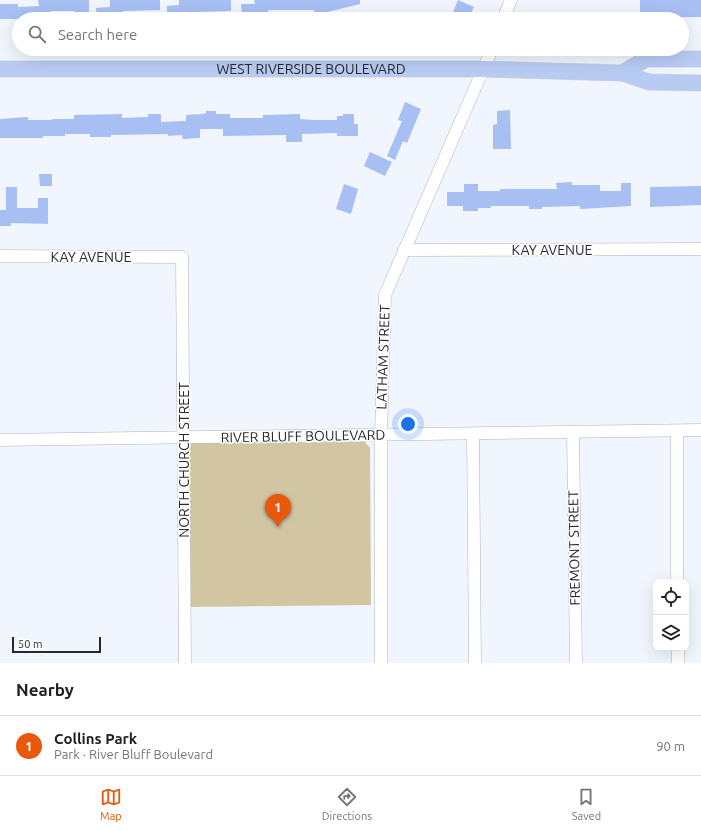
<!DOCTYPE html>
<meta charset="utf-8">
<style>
:root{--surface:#fff;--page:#f6f6f6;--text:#202124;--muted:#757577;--line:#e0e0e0;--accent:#ea580c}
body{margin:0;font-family:Ubuntu,sans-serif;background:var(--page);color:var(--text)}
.controls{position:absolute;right:12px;bottom:12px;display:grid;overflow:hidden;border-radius:8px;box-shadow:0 4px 16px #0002}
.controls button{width:36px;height:36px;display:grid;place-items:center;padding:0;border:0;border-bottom:1px solid var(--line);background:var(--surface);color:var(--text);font:20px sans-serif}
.scale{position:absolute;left:12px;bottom:10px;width:89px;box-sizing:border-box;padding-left:4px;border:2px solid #26282b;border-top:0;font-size:11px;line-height:14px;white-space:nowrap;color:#26282b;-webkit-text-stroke:3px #fff;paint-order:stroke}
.you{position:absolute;left:408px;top:424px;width:14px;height:14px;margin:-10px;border:3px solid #fff;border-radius:50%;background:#1a73e8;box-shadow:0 0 0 6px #1a73e833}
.badge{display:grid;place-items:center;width:26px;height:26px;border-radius:50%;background:var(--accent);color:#fff;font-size:13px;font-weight:700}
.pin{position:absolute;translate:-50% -33px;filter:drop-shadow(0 1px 2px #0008)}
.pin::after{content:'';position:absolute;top:21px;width:14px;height:12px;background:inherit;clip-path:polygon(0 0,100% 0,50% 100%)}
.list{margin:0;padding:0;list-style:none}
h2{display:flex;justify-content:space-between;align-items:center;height:52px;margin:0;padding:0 16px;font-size:17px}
h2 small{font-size:13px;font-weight:400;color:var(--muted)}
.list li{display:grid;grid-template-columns:26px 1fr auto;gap:12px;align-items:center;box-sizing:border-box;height:60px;padding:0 16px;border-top:1px solid var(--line)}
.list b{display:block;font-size:15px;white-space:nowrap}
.list p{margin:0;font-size:13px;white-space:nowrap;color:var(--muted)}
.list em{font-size:13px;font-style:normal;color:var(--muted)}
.icon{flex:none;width:22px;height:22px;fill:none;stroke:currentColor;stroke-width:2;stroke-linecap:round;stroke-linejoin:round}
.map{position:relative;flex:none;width:701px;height:663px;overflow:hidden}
.search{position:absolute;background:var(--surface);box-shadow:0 4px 16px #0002;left:12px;right:12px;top:12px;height:44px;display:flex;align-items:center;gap:10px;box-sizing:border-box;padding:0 14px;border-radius:22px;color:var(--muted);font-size:15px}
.sheet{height:112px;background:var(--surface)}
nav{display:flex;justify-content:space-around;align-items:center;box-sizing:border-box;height:56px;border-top:1px solid var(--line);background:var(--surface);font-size:11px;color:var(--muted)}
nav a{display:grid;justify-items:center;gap:2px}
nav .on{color:var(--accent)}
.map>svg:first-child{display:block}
.green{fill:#d1c5a2}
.building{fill:#a7bff3}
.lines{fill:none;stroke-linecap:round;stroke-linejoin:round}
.minor-casing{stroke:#b0b4bd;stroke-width:13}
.major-casing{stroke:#d4d4d5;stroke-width:17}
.minor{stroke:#fff;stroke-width:12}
.major{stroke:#b8cbf3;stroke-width:16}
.labels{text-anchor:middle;stroke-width:3;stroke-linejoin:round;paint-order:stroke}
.street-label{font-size:14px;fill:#26282b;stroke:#fff}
</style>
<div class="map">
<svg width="701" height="663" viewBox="0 0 701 663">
<rect width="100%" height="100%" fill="#f0f5fe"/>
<path class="green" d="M365 442 370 448 371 605 186 607 189 444 193 443Z"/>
<g class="building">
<path d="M38 0H89V15H74V11H51L52 19H0V4H18V7L39 6Z"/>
<path d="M110 0H160V10L123 11V19H97L96 8 110 7Z"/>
<path d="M179 0H231V11L195 12V19H167V6L179 5Z"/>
<path d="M254 0H360V4L315 15 314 10H268L269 19H242L241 4H255Z"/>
<path d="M458 0 474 7 468 19H450Z"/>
<path d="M640 0H701V17L640 18Z"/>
<path d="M405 102 421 109 407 143 403 141 395 160 387 156 402 121 398 120Z"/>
<path d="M510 110 511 149H493V125L497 124V111Z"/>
<path d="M206 111H216V114H230V118H263V115L300 114V119L314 120H337V116H343V114H354V124H358V136H337V133L302 134V142H286V135L223 136V129H200V138L183 139 182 135 168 136V134L111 135V137H90V134H65V136H43V138H0V119L28 117V120H52V119H74V115L122 114V118L148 117V114H161V122L186 121V115L203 114 206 113Z"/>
<path d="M370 152 392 162 385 176 364 166Z"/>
<path d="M39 174H52V186H40Z"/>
<path d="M572 182V185H600V191H621V183H631V206L580 209V206L542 207V209H529V206H491V208H478V211H463V206H447V192H464V184H478V191H500V189H557L556 183Z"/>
<path d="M344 184 358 189 351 214 336 209Z"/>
<path d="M701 186V205L650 207V187Z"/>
<path d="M6 187H17V208H38V198H48V224L11 223V226H0V210H6Z"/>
</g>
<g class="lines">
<defs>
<g id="minor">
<path d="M503 19 511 0"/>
<path d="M404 250 701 249"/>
<path d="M0 256 182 257 185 663"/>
<path d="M677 431V582"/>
<path d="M573 432 576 663"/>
<path d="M473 434 475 663"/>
<path d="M0 440 701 430"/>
<path d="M678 648V663"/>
<path d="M381 663V435L385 295 492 49"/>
</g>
<g id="major">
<path id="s1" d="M0 69H484L622 73 649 82 701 83"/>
<path d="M622 73 646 59H701"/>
</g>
</defs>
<use href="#minor" class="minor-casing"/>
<use href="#major" class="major-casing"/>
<use href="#minor" class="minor"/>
<use href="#major" class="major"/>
</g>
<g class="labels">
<g class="street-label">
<text dy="5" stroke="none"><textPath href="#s1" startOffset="311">WEST RIVERSIDE BOULEVARD</textPath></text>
<text x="552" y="255">KAY AVENUE</text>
<text x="91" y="262">KAY AVENUE</text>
<text transform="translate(383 357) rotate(-88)" y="5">LATHAM STREET</text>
<text transform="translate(303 436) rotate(-1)" y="5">RIVER BLUFF BOULEVARD</text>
<text transform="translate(184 460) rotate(-90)" y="5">NORTH CHURCH STREET</text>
<text transform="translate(574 548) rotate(-91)" y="5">FREMONT STREET</text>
</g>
</g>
</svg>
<div class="controls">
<button><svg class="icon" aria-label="locate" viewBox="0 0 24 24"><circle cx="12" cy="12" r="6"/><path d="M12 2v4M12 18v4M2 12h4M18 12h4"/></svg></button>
<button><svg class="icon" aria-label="layers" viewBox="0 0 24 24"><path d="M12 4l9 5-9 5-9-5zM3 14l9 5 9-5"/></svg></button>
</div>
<div class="scale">50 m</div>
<div class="you"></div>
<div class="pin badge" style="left:278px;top:527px">1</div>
<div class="search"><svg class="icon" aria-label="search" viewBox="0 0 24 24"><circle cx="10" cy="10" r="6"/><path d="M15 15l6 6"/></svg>Search here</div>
</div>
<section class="sheet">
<h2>Nearby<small></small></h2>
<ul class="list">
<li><span class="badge">1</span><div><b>Collins Park</b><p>Park · River Bluff Boulevard</p></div><em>90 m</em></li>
</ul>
</section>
<nav>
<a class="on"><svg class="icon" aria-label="map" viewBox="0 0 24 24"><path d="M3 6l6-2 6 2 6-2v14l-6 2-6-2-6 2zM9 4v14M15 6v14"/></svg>Map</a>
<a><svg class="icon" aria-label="directions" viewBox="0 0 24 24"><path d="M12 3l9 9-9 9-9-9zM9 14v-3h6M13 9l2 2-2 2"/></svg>Directions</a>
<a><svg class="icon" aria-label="saved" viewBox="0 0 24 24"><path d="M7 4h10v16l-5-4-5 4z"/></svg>Saved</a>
</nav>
